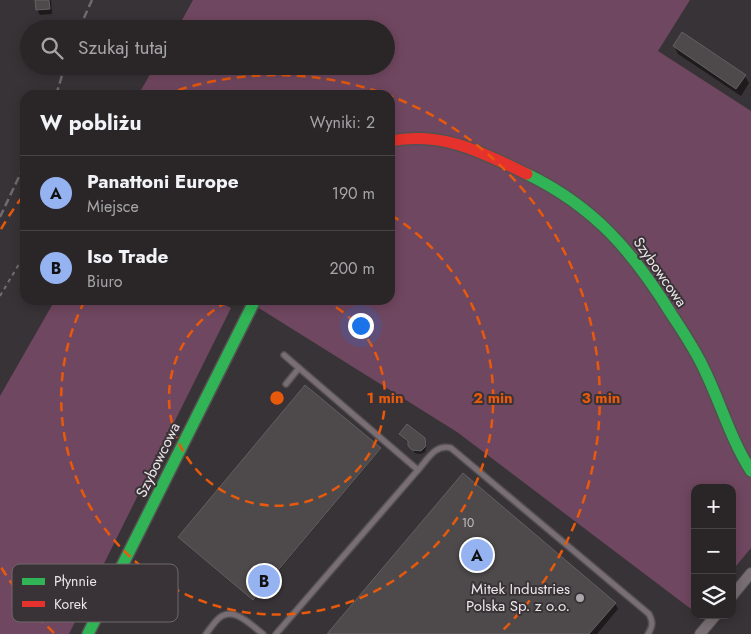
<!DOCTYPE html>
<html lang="pl">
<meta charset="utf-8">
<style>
:root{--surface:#2a2628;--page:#363234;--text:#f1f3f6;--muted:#a5a5a8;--line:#464345;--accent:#95b2f1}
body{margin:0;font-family:Jost,sans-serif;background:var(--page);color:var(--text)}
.controls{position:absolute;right:15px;bottom:15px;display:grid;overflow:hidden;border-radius:10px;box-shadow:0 2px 12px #0003}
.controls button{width:45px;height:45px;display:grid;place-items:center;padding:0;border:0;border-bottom:1px solid var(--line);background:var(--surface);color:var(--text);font:25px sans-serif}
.you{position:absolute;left:360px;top:325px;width:18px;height:18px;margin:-12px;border:4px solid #fff;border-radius:50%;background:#1a73e8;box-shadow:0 0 0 8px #1a73e833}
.badge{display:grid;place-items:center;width:32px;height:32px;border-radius:50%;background:var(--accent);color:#111;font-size:16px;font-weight:700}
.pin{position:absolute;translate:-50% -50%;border:2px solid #fff;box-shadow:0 1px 5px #0006}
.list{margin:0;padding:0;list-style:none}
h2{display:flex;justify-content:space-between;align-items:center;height:65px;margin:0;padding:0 20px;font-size:21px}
h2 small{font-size:16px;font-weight:400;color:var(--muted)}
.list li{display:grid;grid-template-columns:32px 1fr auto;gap:15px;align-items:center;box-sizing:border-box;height:75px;padding:0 20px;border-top:1px solid var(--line)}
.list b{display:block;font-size:19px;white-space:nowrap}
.list p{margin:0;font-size:16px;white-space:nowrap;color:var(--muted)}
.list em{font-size:16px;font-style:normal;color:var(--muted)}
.icon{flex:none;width:28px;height:28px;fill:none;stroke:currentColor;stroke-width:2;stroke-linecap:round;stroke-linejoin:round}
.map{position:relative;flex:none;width:751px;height:634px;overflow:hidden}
.search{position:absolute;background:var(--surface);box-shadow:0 2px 12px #0003;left:20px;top:20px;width:375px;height:55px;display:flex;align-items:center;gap:12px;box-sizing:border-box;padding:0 18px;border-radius:28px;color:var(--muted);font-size:19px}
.panel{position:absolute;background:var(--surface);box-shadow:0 2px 12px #0003;left:20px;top:90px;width:375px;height:215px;border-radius:15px}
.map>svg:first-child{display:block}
.green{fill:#704760}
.shadow{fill:#0007}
.building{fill:#4e4a4c;stroke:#636062}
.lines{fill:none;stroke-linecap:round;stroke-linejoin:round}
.lane-casing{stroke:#545052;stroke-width:8}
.street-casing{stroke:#545052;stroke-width:12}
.fast-casing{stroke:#545052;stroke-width:14}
.jam-casing{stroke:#545052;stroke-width:14}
.path{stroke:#736c70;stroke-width:2;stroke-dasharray:4 4;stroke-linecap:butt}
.lane{stroke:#786e73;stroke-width:5}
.street{stroke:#786e73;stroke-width:10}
.fast{stroke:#30b455;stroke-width:11}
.jam{stroke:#e5322d;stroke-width:11}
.rail{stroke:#726a6e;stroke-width:2.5;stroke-dasharray:8 4;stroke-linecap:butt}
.ring{fill:none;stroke:#e8590c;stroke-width:2.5;stroke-dasharray:9 6}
.poi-dot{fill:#aca7aa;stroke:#393236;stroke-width:2}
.labels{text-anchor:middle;stroke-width:4;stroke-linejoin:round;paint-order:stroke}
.number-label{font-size:12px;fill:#c4bfc1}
.street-label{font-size:15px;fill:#ebe6e8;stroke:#393236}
.poi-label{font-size:15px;fill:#ebe6e8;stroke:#393236;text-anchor:end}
.key{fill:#393236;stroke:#6e686b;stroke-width:1}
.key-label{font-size:14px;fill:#ebe6e8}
.centre{fill:#e8590c;stroke:#393236;stroke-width:2.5}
.ring-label{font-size:15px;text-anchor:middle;font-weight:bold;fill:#e8590c;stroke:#393236;stroke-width:4;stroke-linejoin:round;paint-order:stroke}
</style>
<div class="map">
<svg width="751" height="634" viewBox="0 0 751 634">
<rect width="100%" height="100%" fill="#383336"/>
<g class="green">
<path d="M193 0H690L658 51 751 111V548L732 571V488H695V612L457 432 246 300H390V95H138L155 66H386V29H177Z"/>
<path d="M55 300H216L231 308 69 634H0V396Z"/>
</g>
<g class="shadow">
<path d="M36 0H51L52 14 40 15 37 10Z"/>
<path d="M674 46 745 76 749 83 741 96 678 54Z"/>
<path d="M400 434 422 436 427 444 425 452 420 454 415 453 409 443Z"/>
<path d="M380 449V450L254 600 180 538Z"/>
<path d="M615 603 618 609 597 634H329Z"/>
</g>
<g class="building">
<path d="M35 0H49L50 9 36 10Z"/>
<path d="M682 32 746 75 736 89 673 46Z"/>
<path d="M305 385 381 448 253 600 178 537Z"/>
<path d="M407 424 425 438 426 446 421 451 412 450 408 446V441L399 434Z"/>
<path d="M463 473 616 603 589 634H327Z"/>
</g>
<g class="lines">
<defs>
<g id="lane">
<path d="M284 355 299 368"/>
<path d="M286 384 299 368 418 470"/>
<path d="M206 634C210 629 216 619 222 616 236 608 252 626 263 634"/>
<path d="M276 634 418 470C428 459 435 444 451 448L649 614C653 622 653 626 648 634"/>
</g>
<g id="street">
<path d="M732 596 751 573"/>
<path d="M700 634 716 615"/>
</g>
<g id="fast">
<path d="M527 174C595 207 633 252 672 315 684 333 696 351 705 371 721 404 731 440 751 471"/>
<path d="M88 634 255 300"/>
</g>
<path id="jam" d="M390 141C443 131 481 152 527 174"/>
</defs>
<use href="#lane" class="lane-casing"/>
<use href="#street" class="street-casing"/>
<use href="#fast" class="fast-casing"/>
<use href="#jam" class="jam-casing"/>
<path class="path" d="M0 296 25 254"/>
<use href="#lane" class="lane"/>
<use href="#street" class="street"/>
<use href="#fast" class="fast"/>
<use href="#jam" class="jam"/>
<g class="rail">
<path d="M79 29 92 0"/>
<path d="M56 95 65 66"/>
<path d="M0 217 25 164"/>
</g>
</g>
<g class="ring">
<path d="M323 300A108 108 0 1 1 231 300"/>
<path d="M391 215A216 216 0 1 1 84 302"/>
<path d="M54 633A324 324 0 0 1 1 567M1 229A324 324 0 0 1 23 196M164 95A324 324 0 0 1 500 633"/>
</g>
<circle class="poi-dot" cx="580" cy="598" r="5"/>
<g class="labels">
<g class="number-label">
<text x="468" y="527">10</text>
</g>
<g class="street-label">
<text transform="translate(660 272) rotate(55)" y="5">Szybowcowa</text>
<text transform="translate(158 460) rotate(-64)" y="5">Szybowcowa</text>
</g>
<g class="poi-label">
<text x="570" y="594">Mitek Industries<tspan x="570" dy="17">Polska Sp. z o.o.</tspan></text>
</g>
</g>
<rect x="12" y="564" width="166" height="58" rx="8" class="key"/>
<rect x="22" y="578" width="23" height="7" fill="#30b455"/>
<rect x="22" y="601" width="23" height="6" fill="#e5322d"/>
<g class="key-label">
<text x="54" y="586">Płynnie</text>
<text x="54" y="609">Korek</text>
</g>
<circle cx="277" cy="398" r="8" class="centre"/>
<g class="ring-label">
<text x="385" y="403">1 min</text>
<text x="493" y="403">2 min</text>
<text x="601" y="403">3 min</text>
</g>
</svg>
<div class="controls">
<button>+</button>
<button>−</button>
<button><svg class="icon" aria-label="layers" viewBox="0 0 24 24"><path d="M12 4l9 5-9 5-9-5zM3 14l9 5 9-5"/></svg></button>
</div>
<div class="you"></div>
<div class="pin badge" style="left:477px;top:555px">A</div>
<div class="pin badge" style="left:264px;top:581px">B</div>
<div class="search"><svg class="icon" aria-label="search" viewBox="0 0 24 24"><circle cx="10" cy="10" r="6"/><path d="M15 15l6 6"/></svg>Szukaj tutaj</div>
<section class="panel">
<h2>W pobliżu<small>Wyniki: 2</small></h2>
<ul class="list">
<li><span class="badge">A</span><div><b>Panattoni Europe</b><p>Miejsce</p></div><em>190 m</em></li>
<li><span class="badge">B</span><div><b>Iso Trade</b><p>Biuro</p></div><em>200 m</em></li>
</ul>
</section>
</div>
